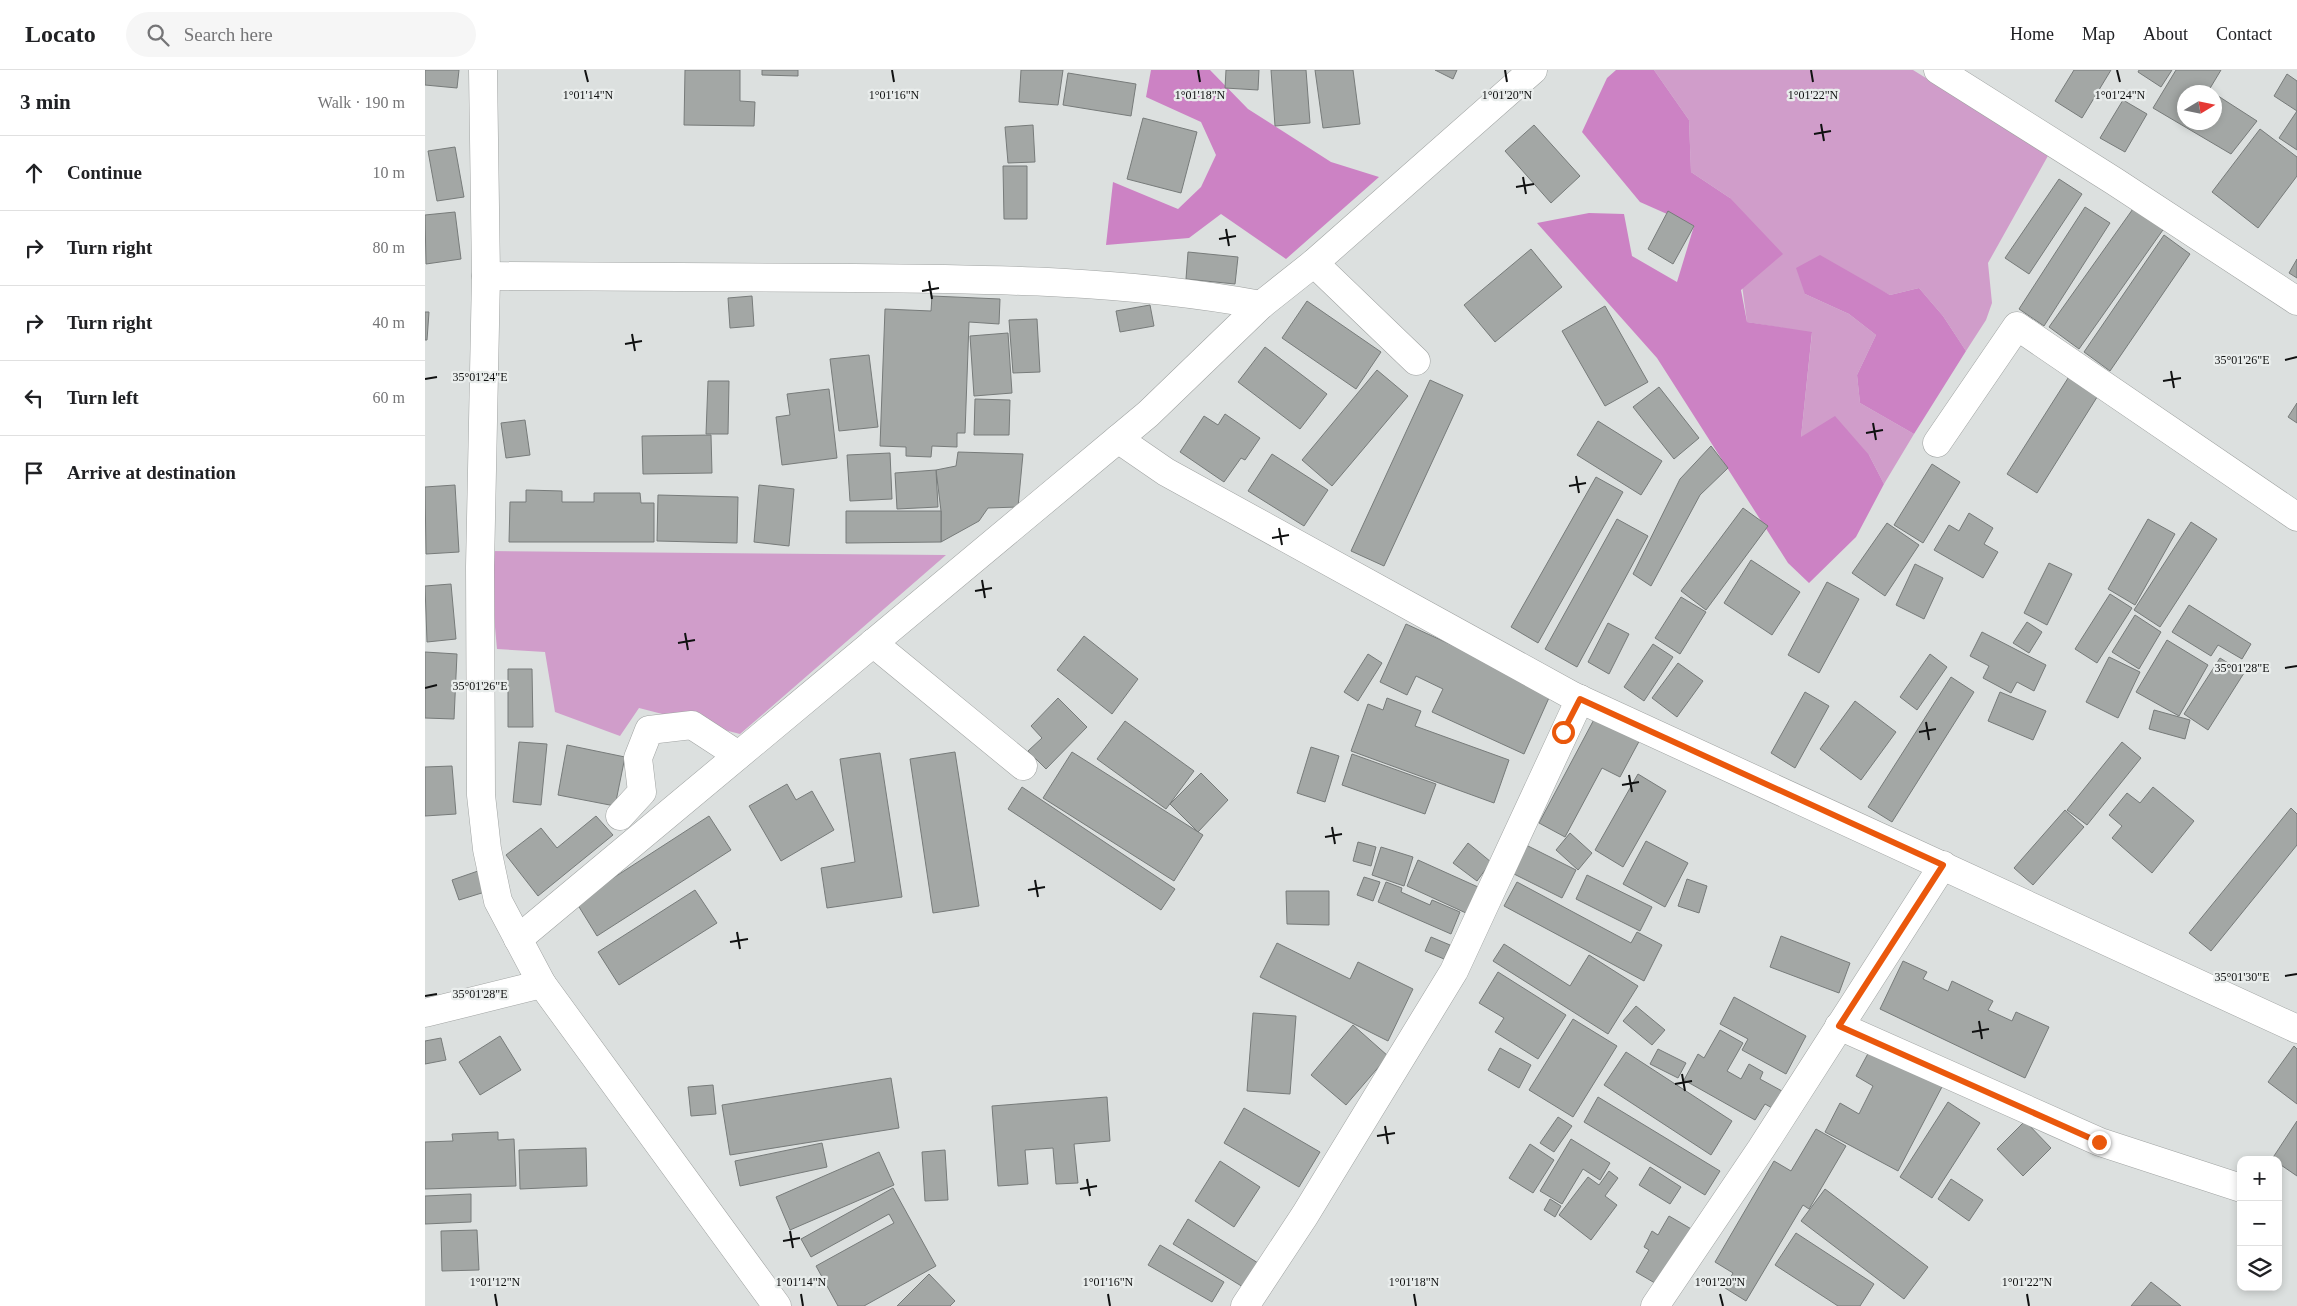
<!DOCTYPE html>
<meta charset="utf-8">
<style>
:root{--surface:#fff;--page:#f6f6f6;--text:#202124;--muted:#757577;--line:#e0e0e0}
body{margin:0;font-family:Georgia,serif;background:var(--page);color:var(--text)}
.controls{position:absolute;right:15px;bottom:15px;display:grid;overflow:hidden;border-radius:10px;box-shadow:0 2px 8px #0003}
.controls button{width:45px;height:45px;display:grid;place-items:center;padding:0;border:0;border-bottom:1px solid var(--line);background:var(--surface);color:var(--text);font:25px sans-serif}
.compass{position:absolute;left:1752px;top:15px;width:45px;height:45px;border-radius:50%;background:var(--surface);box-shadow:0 2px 8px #0003;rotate:80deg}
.stop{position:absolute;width:15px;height:15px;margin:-11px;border:4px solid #ea580c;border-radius:50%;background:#fff}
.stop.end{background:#ea580c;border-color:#fff;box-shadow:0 1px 5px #0008}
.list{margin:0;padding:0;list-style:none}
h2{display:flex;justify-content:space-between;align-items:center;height:65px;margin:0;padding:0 20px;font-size:21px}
h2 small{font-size:16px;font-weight:400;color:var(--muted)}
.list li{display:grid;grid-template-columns:32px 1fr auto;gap:15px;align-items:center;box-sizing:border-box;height:75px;padding:0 20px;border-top:1px solid var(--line)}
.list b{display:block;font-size:19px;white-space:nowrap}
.list em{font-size:16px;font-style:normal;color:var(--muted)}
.icon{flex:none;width:28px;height:28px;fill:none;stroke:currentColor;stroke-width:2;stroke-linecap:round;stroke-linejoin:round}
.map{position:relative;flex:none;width:1872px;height:1236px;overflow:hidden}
header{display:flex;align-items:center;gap:30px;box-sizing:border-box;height:70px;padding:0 25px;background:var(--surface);border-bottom:1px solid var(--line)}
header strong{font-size:24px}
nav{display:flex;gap:28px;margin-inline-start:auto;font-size:18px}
.search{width:350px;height:45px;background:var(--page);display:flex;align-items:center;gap:12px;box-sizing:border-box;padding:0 18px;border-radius:28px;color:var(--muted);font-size:19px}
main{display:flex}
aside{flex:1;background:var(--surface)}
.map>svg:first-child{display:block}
.green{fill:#d09dca}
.forest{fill:#cc82c4}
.building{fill:#a3a7a5;stroke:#777b7a}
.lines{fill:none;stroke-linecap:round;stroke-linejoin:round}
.minor-casing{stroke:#a0a3a2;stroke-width:29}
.minor{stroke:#fff;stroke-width:28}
.route{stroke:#ea580c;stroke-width:6}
.ticks{fill:none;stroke:#101111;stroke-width:2}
.ticks-label{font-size:12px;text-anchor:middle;fill:#101111;stroke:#e9edec;stroke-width:4.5;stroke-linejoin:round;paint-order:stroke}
</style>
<header>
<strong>Locato</strong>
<div class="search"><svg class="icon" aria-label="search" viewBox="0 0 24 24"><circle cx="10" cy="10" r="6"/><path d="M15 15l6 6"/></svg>Search here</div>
<nav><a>Home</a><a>Map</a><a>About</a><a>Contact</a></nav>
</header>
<main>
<aside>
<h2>3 min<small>Walk · 190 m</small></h2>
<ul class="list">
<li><svg class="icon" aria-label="ahead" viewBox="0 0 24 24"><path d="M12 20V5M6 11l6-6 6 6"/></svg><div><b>Continue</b></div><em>10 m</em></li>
<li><svg class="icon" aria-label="right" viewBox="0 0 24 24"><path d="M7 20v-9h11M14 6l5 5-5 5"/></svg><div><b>Turn right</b></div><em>80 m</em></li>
<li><svg class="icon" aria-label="right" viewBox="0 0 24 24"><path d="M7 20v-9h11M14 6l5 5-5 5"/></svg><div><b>Turn right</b></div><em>40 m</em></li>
<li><svg class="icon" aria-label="left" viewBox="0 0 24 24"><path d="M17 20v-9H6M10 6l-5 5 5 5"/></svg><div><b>Turn left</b></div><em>60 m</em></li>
<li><svg class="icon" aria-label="arrive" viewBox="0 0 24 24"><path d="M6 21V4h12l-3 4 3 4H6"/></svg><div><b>Arrive at destination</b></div></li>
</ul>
</aside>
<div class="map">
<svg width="1872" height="1236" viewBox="0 0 1872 1236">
<rect width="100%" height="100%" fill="#dce0df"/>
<g class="green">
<path d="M1229 0H1488L1624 84 1563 193 1567 233 1561 250 1541 281 1518 246 1494 218 1465 225 1441 213 1380 224 1424 244 1451 265 1432 305 1435 333 1489 364 1459 414 1444 385 1376 367 1387 263 1322 252 1305 128 1266 102 1264 50Z"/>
<path d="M63 481 521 485 315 664 214 638 195 666 130 642 120 582 72 579Z"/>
</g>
<g class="forest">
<path d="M726 0H785L823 39 906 92 954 107 861 189 796 144 764 168 681 175 688 112 753 139 776 117 791 85 776 52 721 27Z"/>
<path d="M1191 0H1229L1264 50 1266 102 1305 128 1358 184 1316 220 1322 252 1387 262 1376 367 1410 346 1444 385 1459 414 1431 467 1384 513 1363 493 1232 288 1112 153 1164 143 1199 144 1207 186 1252 212 1269 156 1215 132 1157 62 1182 8Z"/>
<path d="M1395 185 1465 225 1494 218 1518 246 1541 281 1489 364 1435 333 1432 305 1451 265 1424 244 1380 224 1371 198Z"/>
</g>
<g class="building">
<path d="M0 0H34L32 18 0 15Z"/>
<path d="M260 0H315V31L330 32 329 56 259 55Z"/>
<path d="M337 0H373V6L337 5Z"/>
<path d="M596 0H638L633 35 594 32Z"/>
<path d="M801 0H834L833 20 800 18Z"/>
<path d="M846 0H881L885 53 850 56Z"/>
<path d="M890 0H928L935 54 898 58Z"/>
<path d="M1010 0H1032L1028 9Z"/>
<path d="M1649 0H1686L1657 48 1630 31Z"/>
<path d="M1714 0H1747L1736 17 1713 2Z"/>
<path d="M1751 0H1796L1784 20 1787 22H1760V52H1790V24L1832 51 1806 84 1728 38Z"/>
<path d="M643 3 711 14 706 46 638 35Z"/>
<path d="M1862 4 1872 11V80L1854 68 1872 41 1849 26Z"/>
<path d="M1698 30 1722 44 1700 82 1675 68Z"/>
<path d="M718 48 772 62 756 123 702 109Z"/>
<path d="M608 55 610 92 583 93 580 57Z"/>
<path d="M1109 55 1155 106 1126 133 1080 81Z"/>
<path d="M1835 59 1872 87V106L1833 158 1787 122Z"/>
<path d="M30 77 39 127 12 131 3 81Z"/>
<path d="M578 96H602V149H579Z"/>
<path d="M1634 109 1657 124 1604 204 1580 188Z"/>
<path d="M1710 136 1740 157 1654 279 1624 257Z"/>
<path d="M1660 137 1685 153 1619 256 1594 239Z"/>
<path d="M1243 141 1269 156 1248 194 1223 179Z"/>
<path d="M30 142 36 189 1 194 0 145Z"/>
<path d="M1739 165 1765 184 1685 301 1659 282Z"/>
<path d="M1106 179 1137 217 1070 272 1039 235Z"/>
<path d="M763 182 813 187 810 214 761 209Z"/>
<path d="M1872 189V208L1864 203Z"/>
<path d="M327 226 329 256 305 258 303 228Z"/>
<path d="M507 226 575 229 574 254 544 252 540 363H532V377L507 376 506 387 481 386V377L455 376 460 239 506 241Z"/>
<path d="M882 231 956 282 931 319 857 268Z"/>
<path d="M725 235 729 256 695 262 691 241Z"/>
<path d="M1180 236 1223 312 1180 336 1137 261Z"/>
<path d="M0 242H4L2 270H0Z"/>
<path d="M612 249 615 302 588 303 584 250Z"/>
<path d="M583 263 587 323 549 326 545 266Z"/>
<path d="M840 277 902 324 875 359 813 312Z"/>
<path d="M444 285 453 357 414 361 405 289Z"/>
<path d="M952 300 983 326 907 416 877 390Z"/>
<path d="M1645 305 1674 324 1612 423 1582 404Z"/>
<path d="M1005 310 1038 325 959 496 926 481Z"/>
<path d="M283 311H304L303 364H281Z"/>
<path d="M1234 317 1274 368 1249 389 1208 337Z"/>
<path d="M404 319 412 388 357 395 351 347 365 345 362 324Z"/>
<path d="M550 329 585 330 584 365H549Z"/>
<path d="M1872 333V353L1863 347Z"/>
<path d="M800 344 835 368 820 390 816 388 799 412 755 382 779 346 793 355Z"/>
<path d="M100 350 105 385 81 388 76 353Z"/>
<path d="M1173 351 1237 391 1216 425 1152 385Z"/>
<path d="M286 365 287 403 218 404 217 366Z"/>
<path d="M1286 376 1303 398 1275 425 1226 516 1208 504 1255 409Z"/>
<path d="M533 382 598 384 593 437 563 438 554 451 516 472V441L511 400 531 396Z"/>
<path d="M465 383 467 429 425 431 422 385Z"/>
<path d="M847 384 903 420 879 456 823 421Z"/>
<path d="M1507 394 1535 412 1498 473 1469 455Z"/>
<path d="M511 400 513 437 472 439 470 403Z"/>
<path d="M1171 407 1198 422 1113 573 1086 557Z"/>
<path d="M30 415 34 482 1 484 0 417Z"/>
<path d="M334 415 369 419 364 476 329 472Z"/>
<path d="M101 420 137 421V432H169V423H215L216 433H229V472H84L85 432H101Z"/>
<path d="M233 425 313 427 312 473 232 471Z"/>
<path d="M1318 438 1343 456 1281 540 1256 521Z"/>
<path d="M421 441H516V472L421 473Z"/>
<path d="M1544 443 1568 458 1559 474 1573 482 1558 508 1509 480 1524 455 1534 461Z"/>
<path d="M1192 449 1223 466 1152 597 1120 579Z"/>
<path d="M1723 449 1750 464 1710 535 1683 519Z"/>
<path d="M1766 452 1792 469 1735 557 1709 540Z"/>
<path d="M1462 453 1494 475 1460 526 1427 503Z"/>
<path d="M1326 490 1375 522 1347 565 1299 533Z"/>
<path d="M1624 493 1647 504 1622 555 1599 543Z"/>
<path d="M1490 494 1518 508 1499 549 1471 535Z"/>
<path d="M1402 512 1434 529 1394 603 1363 585Z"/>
<path d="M26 514 31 569 2 572 0 516Z"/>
<path d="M1685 524 1707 538 1672 593 1650 579Z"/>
<path d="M1256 527 1281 542 1255 584 1230 568Z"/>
<path d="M1764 535 1826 574 1817 589 1793 575 1786 586 1747 562Z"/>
<path d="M1710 545 1736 562 1714 599 1687 582Z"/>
<path d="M1602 552 1617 562 1604 583 1588 573Z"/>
<path d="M1183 553 1204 564 1184 604 1163 592Z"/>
<path d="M981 554 1127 621 1099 684 1007 642 1018 619 991 606 982 625 955 612Z"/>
<path d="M1557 562 1621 595 1609 621 1592 612 1586 623 1558 608 1564 596 1545 586Z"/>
<path d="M659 566 713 609 687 644 632 600Z"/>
<path d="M1742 570 1783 595 1754 646 1711 622Z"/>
<path d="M1228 574 1248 587 1219 631 1199 617Z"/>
<path d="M0 582 32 584 29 649 0 648Z"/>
<path d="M943 584 957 593 933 631 919 622Z"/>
<path d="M1505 584 1522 597 1492 640 1475 627Z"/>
<path d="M1684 587 1715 602 1693 648 1661 632Z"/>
<path d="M1795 588 1819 603 1783 660 1759 644Z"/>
<path d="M1253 593 1278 611 1252 647 1227 628Z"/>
<path d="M83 599H107L108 657H83Z"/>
<path d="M1526 607 1549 622 1467 752 1443 737Z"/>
<path d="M1380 622 1404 636 1370 698 1346 683Z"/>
<path d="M1575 622 1621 641 1608 670 1563 651Z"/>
<path d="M633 628 662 657 621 699 603 681 617 668 606 656Z"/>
<path d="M962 628 996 641 990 656 1084 690 1069 733 926 681 943 634 958 640Z"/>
<path d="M1430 631 1471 662 1436 710 1395 679Z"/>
<path d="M1174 640 1218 664 1195 707 1177 698 1140 767 1114 753Z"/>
<path d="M1729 640 1765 650 1760 669 1724 659Z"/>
<path d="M700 651 769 701 741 739 672 689Z"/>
<path d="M94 672 122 674 116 735 88 732Z"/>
<path d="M1697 672 1716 688 1662 755 1642 740Z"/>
<path d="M142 675 200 687 190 736 133 725Z"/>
<path d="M886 677 914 686 900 732 872 723Z"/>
<path d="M530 682 554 836 508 843 485 689Z"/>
<path d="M647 682 778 765 749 811 618 728Z"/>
<path d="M455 683 477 827 402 838 396 798 430 792 415 689Z"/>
<path d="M927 684 1011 714 1000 744 917 715Z"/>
<path d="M27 696 31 744 0 746V697Z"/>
<path d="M776 703 803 730 773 762 745 734Z"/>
<path d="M1213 704 1241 721 1198 797 1170 780Z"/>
<path d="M362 714 371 730 387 721 409 760 356 791 324 736Z"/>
<path d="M597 717 750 819 736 840 583 739Z"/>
<path d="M1728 717 1769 751 1727 803 1687 768 1697 756 1684 745 1702 723 1715 733Z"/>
<path d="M1866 738 1872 744V775L1786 881 1764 863Z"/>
<path d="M1640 740 1659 757 1608 815 1589 798Z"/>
<path d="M171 746 188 765 113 826 81 785 116 758 132 778Z"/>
<path d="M284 746 306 780 172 866 151 832Z"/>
<path d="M1145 763 1167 783 1153 800 1131 780Z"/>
<path d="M1221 771 1263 793 1240 837 1198 814Z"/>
<path d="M933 772 951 777 946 796 928 791Z"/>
<path d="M1043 773 1066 792 1052 811 1028 793Z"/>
<path d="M1101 775 1151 800 1137 828 1087 803Z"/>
<path d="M956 777 988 787 979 816 947 805Z"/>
<path d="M993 790 1053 817 1041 843 982 816Z"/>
<path d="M53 801 60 822 34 830 27 810Z"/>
<path d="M1162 805 1227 837 1215 861 1151 829Z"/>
<path d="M939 807 955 812 948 831 932 825Z"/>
<path d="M1262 809 1282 816 1274 843 1253 836Z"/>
<path d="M961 812 977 818 976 822 1005 835 1007 830 1035 842 1026 864 953 832Z"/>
<path d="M1092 812 1206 873 1212 862 1237 875 1219 911 1079 836Z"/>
<path d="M270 820 292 853 194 915 173 882Z"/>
<path d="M861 821H904V855L862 854Z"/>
<path d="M1356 866 1425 893 1414 923 1345 897Z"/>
<path d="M1006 867 1025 875 1019 889 1000 881Z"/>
<path d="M852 873 925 909 933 892 988 919 963 971 835 907Z"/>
<path d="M1079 874 1145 916 1164 885 1213 916 1183 964 1068 891Z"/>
<path d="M1478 891 1502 902 1498 909 1523 921 1527 911 1568 931 1563 940 1587 951 1591 942 1624 957 1600 1008 1455 939Z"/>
<path d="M1073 902 1141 945 1113 989 1070 962 1079 948 1054 933Z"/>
<path d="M1309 927 1381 966 1361 1004 1317 980 1323 969 1295 954Z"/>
<path d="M1211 936 1240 960 1227 975 1198 951Z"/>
<path d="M828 943 871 946 865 1024 822 1021Z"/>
<path d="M1148 949 1192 976 1148 1047 1104 1020Z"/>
<path d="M928 955 963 986 921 1035 886 1005Z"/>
<path d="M1295 960 1318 973 1302 1001 1316 1009 1324 994 1338 1002 1335 1009 1357 1021 1347 1038 1340 1034 1330 1050 1259 1010 1273 984 1279 988Z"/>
<path d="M75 966 96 1000 55 1025 34 992Z"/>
<path d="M16 968 21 990 0 994V971Z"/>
<path d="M1447 976 1519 1013 1473 1101 1400 1062 1415 1033 1434 1044 1448 1016 1431 1006Z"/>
<path d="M1869 976 1872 979V1034L1843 1012Z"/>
<path d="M1075 978 1106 995 1094 1018 1063 1000Z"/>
<path d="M1233 979 1261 993 1253 1008 1225 994Z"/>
<path d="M1201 982 1307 1051 1286 1085 1179 1015Z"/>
<path d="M466 1008 474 1058 305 1085 297 1035Z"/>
<path d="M288 1015 291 1044 266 1046 263 1017Z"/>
<path d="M682 1027 685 1071 649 1074 653 1113 631 1114 628 1078 600 1080 603 1114 573 1116 567 1036Z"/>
<path d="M1173 1027 1295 1101 1280 1125 1159 1052Z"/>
<path d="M1523 1032 1555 1053 1507 1128 1475 1107Z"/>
<path d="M819 1038 895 1082 874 1117 799 1073Z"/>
<path d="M1133 1047 1147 1056 1129 1082 1115 1073Z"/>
<path d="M1600 1051 1626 1078 1598 1106 1572 1079Z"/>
<path d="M1872 1051V1106L1853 1093V1090L1847 1089Z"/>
<path d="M1391 1059 1421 1076 1384 1139 1378 1135 1321 1231 1300 1218 1308 1203 1290 1192 1349 1091 1366 1101Z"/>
<path d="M73 1062V1070L89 1069 91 1116 0 1119V1072L28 1071 27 1064Z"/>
<path d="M1146 1069 1185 1093 1175 1110 1158 1099 1137 1134 1115 1121Z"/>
<path d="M397 1073 402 1097 315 1116 310 1091Z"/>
<path d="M1105 1074 1129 1090 1108 1123 1084 1108Z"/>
<path d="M161 1078 162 1116 95 1119 94 1080Z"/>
<path d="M520 1080 523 1130 500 1131 497 1082Z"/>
<path d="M454 1082 469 1115 365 1160 351 1127Z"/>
<path d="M795 1091 835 1117 809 1157 770 1131Z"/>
<path d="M1225 1097 1256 1117 1245 1134 1214 1115Z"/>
<path d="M1184 1101 1193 1108 1180 1126 1192 1135 1166 1170 1134 1145 1163 1107 1174 1115Z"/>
<path d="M1526 1109 1558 1130 1544 1151 1513 1129Z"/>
<path d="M468 1118 511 1196 439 1236H413L391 1196 469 1153 464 1144 386 1187 376 1169Z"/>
<path d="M1400 1119 1503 1197 1479 1229 1376 1151Z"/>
<path d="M46 1124V1152L0 1154V1126Z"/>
<path d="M1125 1129 1136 1136 1130 1147 1119 1140Z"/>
<path d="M1244 1146 1268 1160 1235 1216 1211 1202 1224 1180 1219 1177 1227 1161 1233 1165Z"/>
<path d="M763 1149 833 1193 818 1217 748 1174Z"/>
<path d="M52 1160 54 1200 17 1201 16 1161Z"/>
<path d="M1371 1163 1449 1214 1435 1236H1413L1350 1195Z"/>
<path d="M735 1175 799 1212 787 1232 723 1195Z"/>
<path d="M504 1204 530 1231 525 1236H472Z"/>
<path d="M1726 1212 1756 1236H1706Z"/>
</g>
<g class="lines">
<defs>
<g id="minor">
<path d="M58 0 61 206 55 497 56 725 62 779 73 831 117 914 352 1236"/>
<path d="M1513 0 1689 111 1872 231"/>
<path d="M889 193 1108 0"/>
<path d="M61 206C183 207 305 208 428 208 564 209 701 210 836 235"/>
<path d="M991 291 889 193 836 235 723 344 693 369 741 402 1148 626 1872 959"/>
<path d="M1512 373 1592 256 1872 447"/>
<path d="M448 573 598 696"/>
<path d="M195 746 217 722 213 688 224 660 267 655 313 685"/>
<path d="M93 869 693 369"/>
<path d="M0 943 117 914"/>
<path d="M1414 956 1675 1072 1816 1118"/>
<path d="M820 1236 880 1145 1029 901 1155 629"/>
<path d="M1230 1236 1336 1079 1518 795"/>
</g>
</defs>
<use href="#minor" class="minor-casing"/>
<use href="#minor" class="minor"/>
</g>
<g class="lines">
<path class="route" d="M1138 662 1155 629 1518 795 1414 956 1674 1072"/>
</g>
<path class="ticks" d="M160 0 163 12M467 0 469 12M773 0 775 12M1080 0 1082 12M1386 0 1388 12M1692 0 1695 12M1396 54 1399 71M1389 64 1406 61M1098 107 1101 124M1091 117 1109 114M801 159 804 176M794 169 811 166M504 211 507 229M497 221 514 218M207 264 210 281M200 274 217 271M1860 290 1872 287M1746 301 1749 318M0 309 12 307M1738 311 1756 308M1448 353 1451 370M1441 363 1458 360M1151 406 1154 423M1144 416 1161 413M854 458 857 475M847 468 864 465M557 510 560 528M550 521 567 518M260 563 263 580M253 573 270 570M1860 598 1872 596M0 618 12 615M1501 652 1504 670M1494 662 1511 659M1204 705 1207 722M1197 715 1214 712M907 757 910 774M900 767 917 764M610 810 613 827M603 820 620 817M312 862 315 879M305 872 323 869M1860 906 1872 904M0 926 12 924M1554 951 1557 969M1547 962 1564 959M1257 1004 1260 1021M1250 1014 1267 1011M960 1056 963 1074M952 1066 970 1063M662 1109 665 1126M655 1119 672 1116M365 1161 368 1178M358 1171 375 1168M70 1224 72 1236M376 1224 378 1236M683 1224 685 1236M989 1224 991 1236M1295 1224 1298 1236M1602 1224 1604 1236"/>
<g class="ticks-label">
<text x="163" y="29">1°01'14"N</text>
<text x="469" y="29">1°01'16"N</text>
<text x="775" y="29">1°01'18"N</text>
<text x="1082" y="29">1°01'20"N</text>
<text x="1388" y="29">1°01'22"N</text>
<text x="1695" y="29">1°01'24"N</text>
<text x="1817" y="294">35°01'26"E</text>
<text x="55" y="311">35°01'24"E</text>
<text x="1817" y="602">35°01'28"E</text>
<text x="55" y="620">35°01'26"E</text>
<text x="1817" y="911">35°01'30"E</text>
<text x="55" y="928">35°01'28"E</text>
<text x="70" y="1216">1°01'12"N</text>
<text x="376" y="1216">1°01'14"N</text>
<text x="683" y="1216">1°01'16"N</text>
<text x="989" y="1216">1°01'18"N</text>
<text x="1295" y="1216">1°01'20"N</text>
<text x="1602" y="1216">1°01'22"N</text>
</g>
</svg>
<div class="controls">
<button>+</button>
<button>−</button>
<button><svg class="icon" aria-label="layers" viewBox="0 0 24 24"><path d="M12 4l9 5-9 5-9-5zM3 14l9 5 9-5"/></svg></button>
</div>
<svg class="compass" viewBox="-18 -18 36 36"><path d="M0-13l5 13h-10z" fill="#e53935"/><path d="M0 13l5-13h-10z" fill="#757577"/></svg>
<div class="stop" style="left:1138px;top:662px"></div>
<div class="stop end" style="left:1674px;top:1072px"></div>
</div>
</main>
